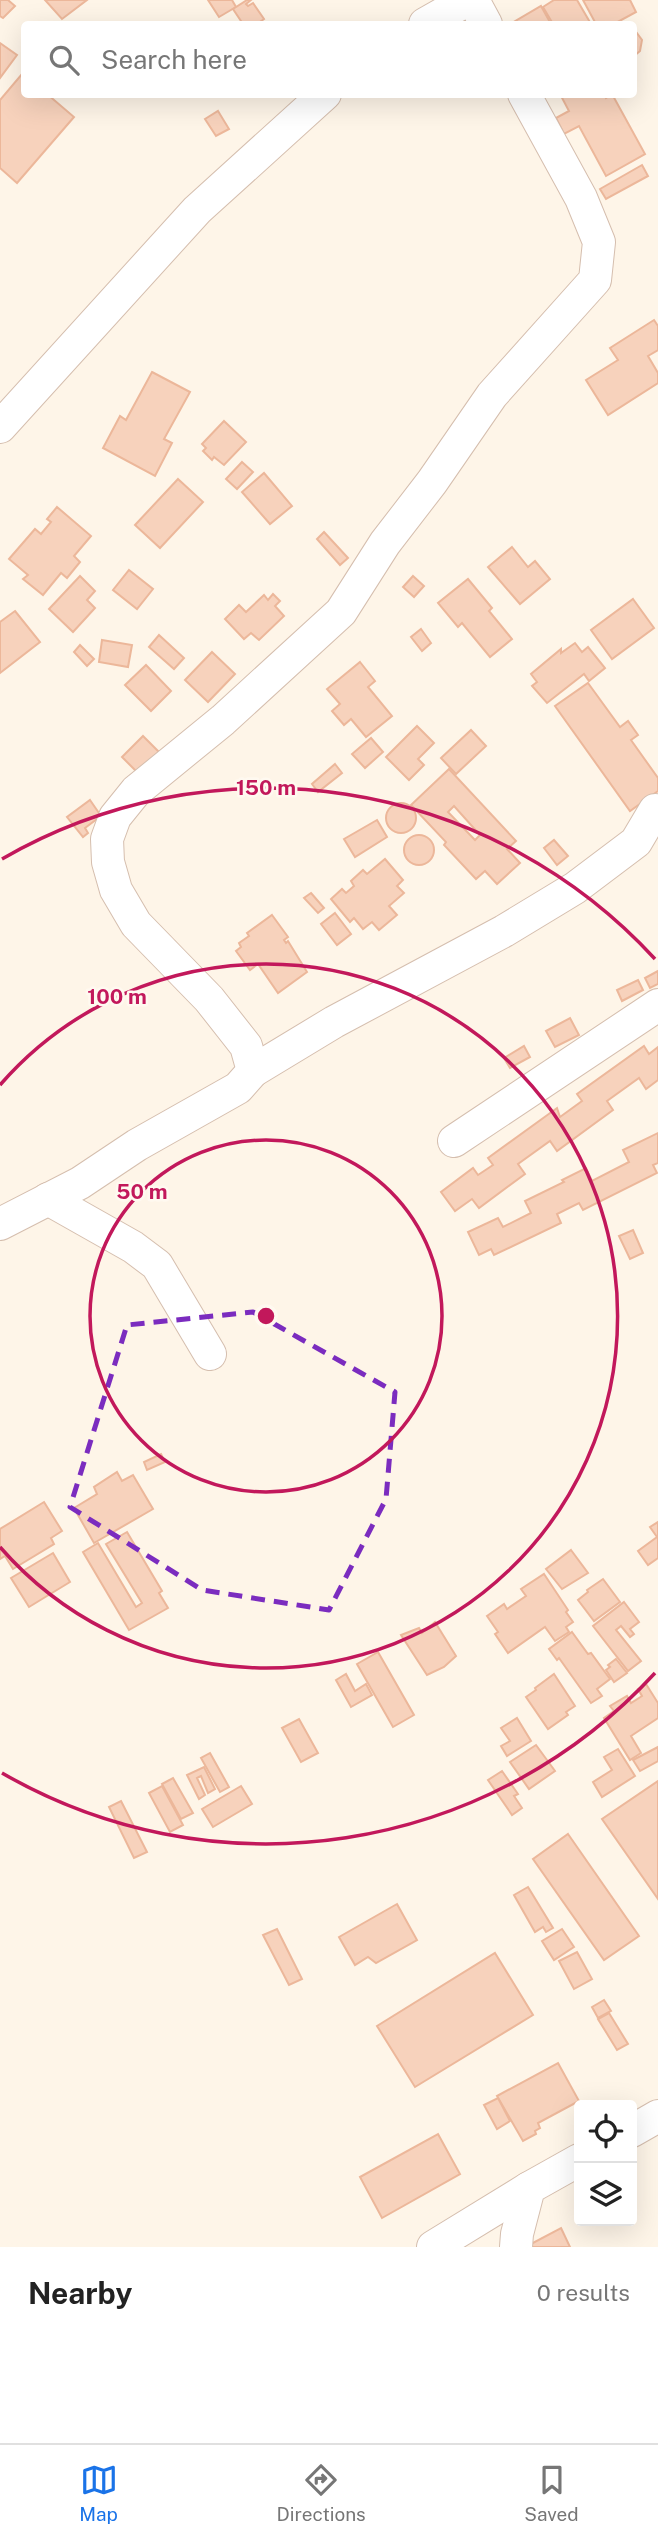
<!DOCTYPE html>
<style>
:root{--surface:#fff;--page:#f6f6f6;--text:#222;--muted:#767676;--line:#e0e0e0;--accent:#1a73e8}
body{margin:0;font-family:"Public Sans",sans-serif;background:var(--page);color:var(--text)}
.controls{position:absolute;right:21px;bottom:21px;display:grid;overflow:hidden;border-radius:7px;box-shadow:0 7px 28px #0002}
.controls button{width:63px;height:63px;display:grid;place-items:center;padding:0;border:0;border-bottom:2px solid var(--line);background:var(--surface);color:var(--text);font:35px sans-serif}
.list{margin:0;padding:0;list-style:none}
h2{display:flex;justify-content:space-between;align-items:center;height:91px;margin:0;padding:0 28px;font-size:30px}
h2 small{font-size:23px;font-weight:400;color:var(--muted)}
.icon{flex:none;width:38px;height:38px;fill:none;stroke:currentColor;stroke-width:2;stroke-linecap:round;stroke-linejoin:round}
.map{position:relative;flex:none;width:658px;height:2247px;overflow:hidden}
.search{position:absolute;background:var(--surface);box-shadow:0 7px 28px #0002;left:21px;right:21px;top:21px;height:77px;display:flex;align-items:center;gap:18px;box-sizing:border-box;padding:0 24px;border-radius:7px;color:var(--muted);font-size:26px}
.sheet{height:196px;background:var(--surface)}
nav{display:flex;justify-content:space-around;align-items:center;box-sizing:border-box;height:98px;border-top:2px solid var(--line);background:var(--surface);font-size:19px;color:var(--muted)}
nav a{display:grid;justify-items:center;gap:4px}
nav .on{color:var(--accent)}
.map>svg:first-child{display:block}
.building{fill:#f7d2bc;stroke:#ecb79a;stroke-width:2;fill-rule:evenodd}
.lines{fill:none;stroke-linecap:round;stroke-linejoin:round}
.minor-casing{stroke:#d5beae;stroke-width:34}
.minor{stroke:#fff;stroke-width:32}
.marked{fill:none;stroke:#7b2cbf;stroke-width:5;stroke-dasharray:14 9;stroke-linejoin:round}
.ring{fill:none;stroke:#c2185b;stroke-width:3.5}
.centre{fill:#c2185b;stroke:#fff9f0;stroke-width:3.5}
.ring-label{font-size:21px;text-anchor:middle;font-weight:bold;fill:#c2185b;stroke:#fff9f0;stroke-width:5;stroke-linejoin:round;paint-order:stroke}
</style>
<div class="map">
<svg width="658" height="2247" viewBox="0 0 658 2247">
<rect width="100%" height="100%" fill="#fef5e8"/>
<g class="building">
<path d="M0 0H8L15 6 3 18 0 16Z"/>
<path d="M45 0H87L62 19Z"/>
<path d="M208 0H232L236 7 219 17Z"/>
<path d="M247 0H251L246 4 248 6 253 3 264 19 257 24H243L233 9Z"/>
<path d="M554 0H577L591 24H553L543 7Z"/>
<path d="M583 0H630L636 12 614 24H596Z"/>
<path d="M541 6 551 24H513L512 23Z"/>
<path d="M634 29 642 40 640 51 634 56Z"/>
<path d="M0 43 17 55 0 78Z"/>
<path d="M22 74 24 75V94H47L74 117 17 183 0 168V100Z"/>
<path d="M560 94H604L606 98 612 94 645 154 606 176 579 126 564 134 556 118 569 111Z"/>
<path d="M218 111 229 129 216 136 205 119Z"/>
<path d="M642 165 648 176 606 199 600 189Z"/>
<path d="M654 320 658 326V350L648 356 658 373V383L608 415 586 380 618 360 610 348Z"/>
<path d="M152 372 190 392 164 439 172 443 155 476 103 448 120 416 126 420Z"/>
<path d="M224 421 246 442 224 465 214 457 212 460 203 451 206 448 202 444Z"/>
<path d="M242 462 253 472 237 489 226 479Z"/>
<path d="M264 473 292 506 270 524 242 492Z"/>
<path d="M178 479 203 502 160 548 135 525Z"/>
<path d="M57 507 91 536 74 556 80 562 67 578 61 573 43 595 23 579 28 575 9 559 35 529 41 534 51 522 47 519Z"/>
<path d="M324 532 348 558 340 565 317 539Z"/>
<path d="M512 547 528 567 535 561 550 579 520 604 488 567Z"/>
<path d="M129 570 153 589 137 609 113 590Z"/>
<path d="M80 576 95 591 87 600 95 608 73 632 49 609Z"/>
<path d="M413 576 424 586 414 597 403 587Z"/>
<path d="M468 579 492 608 489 611 512 639 490 657 462 623 458 627 438 603Z"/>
<path d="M273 594 280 601 275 606 284 616 259 640 251 633 244 639 225 619 239 605 246 612 264 595 268 600Z"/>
<path d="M633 599 654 628 612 659 591 630Z"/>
<path d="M15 611 40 642 0 673V622Z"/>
<path d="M421 629 431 643 422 651 411 637Z"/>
<path d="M159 635 184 658 174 669 149 647Z"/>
<path d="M102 640 132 645 128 667 99 662Z"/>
<path d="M575 643 582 652 588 647 605 668 589 681 584 674 547 703 532 686 537 682 531 674 561 649V653Z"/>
<path d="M80 645 94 659 87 666 74 652Z"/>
<path d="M212 652 235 674 208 702 185 680Z"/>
<path d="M360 662 375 681 368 687 392 716 366 737 351 719 344 725 332 711 340 704 327 689Z"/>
<path d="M146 665 171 691 151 711 125 685Z"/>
<path d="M588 683 620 727 628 721 638 735 631 740 658 778V791L630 811 555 706Z"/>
<path d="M417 726 434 743 418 759 424 765 409 780 386 757Z"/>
<path d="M471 730 486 746 456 774 441 758Z"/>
<path d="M143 736 161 754 140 775 122 757Z"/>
<path d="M371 738 383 752 365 768 352 754Z"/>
<path d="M335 764 342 773 318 792 312 784Z"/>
<path d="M449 769 516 841 507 849 520 863 497 884 485 871 476 879 444 845 446 842 411 805ZM454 806 480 835 475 840 448 812Z"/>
<path d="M90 800 101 816 85 828 88 833 83 837 67 817Z"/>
<circle cx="401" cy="818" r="15"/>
<path d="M377 820 387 837 355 857 344 839Z"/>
<circle cx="419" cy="850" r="15"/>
<path d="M554 840 568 856 557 865 544 848Z"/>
<path d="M385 859 403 880 397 886 404 893 389 906 397 915 379 930 372 922 363 929 354 918 350 922 331 899 342 889 346 893 354 886 351 881 363 870 367 874Z"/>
<path d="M311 893 324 908 318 913 304 898Z"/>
<path d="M335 913 351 934 337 945 321 924Z"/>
<path d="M272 915 288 937 284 940 286 943 288 941 307 972 278 993 258 964 250 970 236 951 241 947 239 943 249 936 247 933Z"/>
<path d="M658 971V984L650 988 645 978Z"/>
<path d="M638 980 643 990 622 1001 617 990Z"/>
<path d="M570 1018 579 1035 555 1047 546 1031Z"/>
<path d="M524 1046 530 1057 510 1068 504 1058Z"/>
<path d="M644 1046 649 1054 658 1047V1080L646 1089 639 1078 607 1101 613 1110 557 1151 550 1141 518 1164 525 1174 479 1208 472 1199 455 1211 441 1192 473 1168 478 1175 493 1165 488 1158 557 1108 560 1117 582 1101 577 1094Z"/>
<path d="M658 1133V1163L653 1165 657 1173 583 1210 579 1203 557 1214 561 1223 494 1255 491 1249 479 1255 468 1232 498 1218 503 1227 531 1213 525 1201 564 1182 562 1180 586 1168 592 1181 629 1162 623 1150Z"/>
<path d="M633 1230 643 1253 630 1259 619 1236Z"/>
<path d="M161 1454 165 1462 147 1470 144 1462Z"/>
<path d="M117 1472 122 1481 133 1475 153 1509 94 1543 74 1508 97 1494 94 1487Z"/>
<path d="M44 1502 62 1531 51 1538 54 1544 13 1569 5 1556 0 1559V1529Z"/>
<path d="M658 1522V1558L648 1565 638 1551 657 1537 650 1527Z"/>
<path d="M127 1532 162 1591 159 1593 168 1608 129 1630 83 1552 98 1543 136 1607 142 1603 106 1544Z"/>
<path d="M571 1550 588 1573 562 1589 546 1569Z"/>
<path d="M53 1553 70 1582 29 1607 11 1578Z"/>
<path d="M544 1574 568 1610 566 1612 573 1622 566 1627 569 1632 555 1641 545 1627 508 1653 495 1634 498 1632 487 1616 504 1604 507 1609 526 1596 521 1589Z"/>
<path d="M603 1579 620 1602 594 1621 578 1600 588 1592 587 1590Z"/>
<path d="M624 1602 639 1622 630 1629 634 1634 630 1637 621 1626 616 1630 641 1661 628 1671 593 1626Z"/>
<path d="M435 1622 456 1656 444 1667 427 1675 401 1635 419 1628 422 1633Z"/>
<path d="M572 1632 588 1654 591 1653 610 1679 597 1689 602 1696 591 1703 559 1658 557 1660 549 1649Z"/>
<path d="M378 1652 414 1715 393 1727 357 1664Z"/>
<path d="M616 1659 627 1673 614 1682 606 1670 610 1667 608 1665Z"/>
<path d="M346 1674 355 1691 366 1684 372 1695 351 1707 336 1680Z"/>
<path d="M554 1674 575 1706 566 1712 568 1715 548 1729 526 1697 536 1690 535 1688Z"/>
<path d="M646 1684 658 1703V1718L631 1736 641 1753 630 1760 604 1718 614 1711 610 1706 627 1696 631 1703 642 1696 638 1689Z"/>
<path d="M517 1718 531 1741 507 1756 501 1746 510 1741 501 1728Z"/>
<path d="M299 1719 318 1753 301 1762 282 1728Z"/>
<path d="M536 1745 555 1771 529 1789 510 1762Z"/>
<path d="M658 1747V1761L640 1771 633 1760Z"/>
<path d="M618 1749 635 1776 602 1797 593 1782 612 1770 604 1757Z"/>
<path d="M210 1753 229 1787 220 1792 201 1758Z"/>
<path d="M204 1767 215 1789 208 1793 201 1776 197 1778 205 1795 199 1799 187 1775Z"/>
<path d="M502 1771 518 1794 514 1796 522 1808 512 1815 488 1780Z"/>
<path d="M173 1778 193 1813 181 1819 162 1784Z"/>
<path d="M658 1781V1899L602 1819Z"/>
<path d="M162 1786 183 1825 170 1832 149 1793Z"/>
<path d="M241 1786 252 1804 213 1827 202 1809Z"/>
<path d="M121 1801 147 1852 134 1858 109 1807Z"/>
<path d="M568 1834 639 1936 604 1960 533 1859Z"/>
<path d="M528 1887 553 1928 546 1932 543 1927 535 1932 514 1895Z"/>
<path d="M397 1904 417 1940 376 1963 368 1957 355 1965 339 1937Z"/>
<path d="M277 1929 302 1979 289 1985 263 1935Z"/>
<path d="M562 1929 574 1947 554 1960 542 1941Z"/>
<path d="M577 1952 592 1979 574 1989 559 1961Z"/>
<path d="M495 1953 533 2015 415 2087 377 2026Z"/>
<path d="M604 2000 611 2011 598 2018 592 2007Z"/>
<path d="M609 2013 628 2044 617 2050 598 2019Z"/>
<path d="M558 2063 579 2101 538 2123 540 2128 535 2131 536 2134 523 2141 497 2096Z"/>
<path d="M498 2098 510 2121 497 2129 484 2105Z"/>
<path d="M438 2134 460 2174 382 2218 360 2177Z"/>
<path d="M561 2228 570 2247H530L529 2245Z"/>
</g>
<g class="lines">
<defs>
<g id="minor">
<path d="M473 0 486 24"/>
<path d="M425 24 467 0"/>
<path d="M0 427 197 210 325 94"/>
<path d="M253 1071 334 1022 504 931 575 888 636 842 655 810"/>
<path d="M454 1141 658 1005"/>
<path d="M48 1199 133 1247 157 1265 210 1354"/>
<path d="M0 1224 80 1183 137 1145 238 1088 253 1071 246 1046 209 999 136 924 116 890 108 862 107 839 115 817 136 791 223 720 341 612 385 543 432 482 492 395 595 280 599 242 581 198 524 94"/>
<path d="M632 2131 658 2116"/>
<path d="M433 2247 529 2188"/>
<path d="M516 2247 517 2234 529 2188 579 2160"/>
</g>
</defs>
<use href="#minor" class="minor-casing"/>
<use href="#minor" class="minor"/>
</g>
<path class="marked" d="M253 1312 395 1392 386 1499 329 1610 202 1590 70 1507 127 1325Z"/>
<g class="ring">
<circle cx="266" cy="1316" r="176"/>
<path d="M0 1085A352 352 0 1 1 0 1547"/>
<path d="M655 1673A528 528 0 0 1 2 1773M2 859A528 528 0 0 1 655 959"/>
</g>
<circle cx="266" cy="1316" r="10" class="centre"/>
<g class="ring-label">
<text x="266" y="795">150 m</text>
<text x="117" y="1004">100 m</text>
<text x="142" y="1199">50 m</text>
</g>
</svg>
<div class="controls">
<button><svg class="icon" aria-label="locate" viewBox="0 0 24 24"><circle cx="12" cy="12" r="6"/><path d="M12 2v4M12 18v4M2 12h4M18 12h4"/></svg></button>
<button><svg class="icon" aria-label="layers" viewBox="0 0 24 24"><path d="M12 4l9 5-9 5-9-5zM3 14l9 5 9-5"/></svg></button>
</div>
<div class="search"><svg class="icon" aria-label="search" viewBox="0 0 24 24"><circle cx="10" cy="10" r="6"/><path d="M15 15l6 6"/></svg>Search here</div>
</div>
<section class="sheet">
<h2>Nearby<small>0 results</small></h2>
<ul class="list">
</ul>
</section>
<nav>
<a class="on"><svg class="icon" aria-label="map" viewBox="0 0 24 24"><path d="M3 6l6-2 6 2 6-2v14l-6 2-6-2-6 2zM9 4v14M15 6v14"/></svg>Map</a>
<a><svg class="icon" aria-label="directions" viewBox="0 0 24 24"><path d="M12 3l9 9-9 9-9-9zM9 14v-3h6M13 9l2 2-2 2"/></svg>Directions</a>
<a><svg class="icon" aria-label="saved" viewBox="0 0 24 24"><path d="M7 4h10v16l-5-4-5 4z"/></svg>Saved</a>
</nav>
